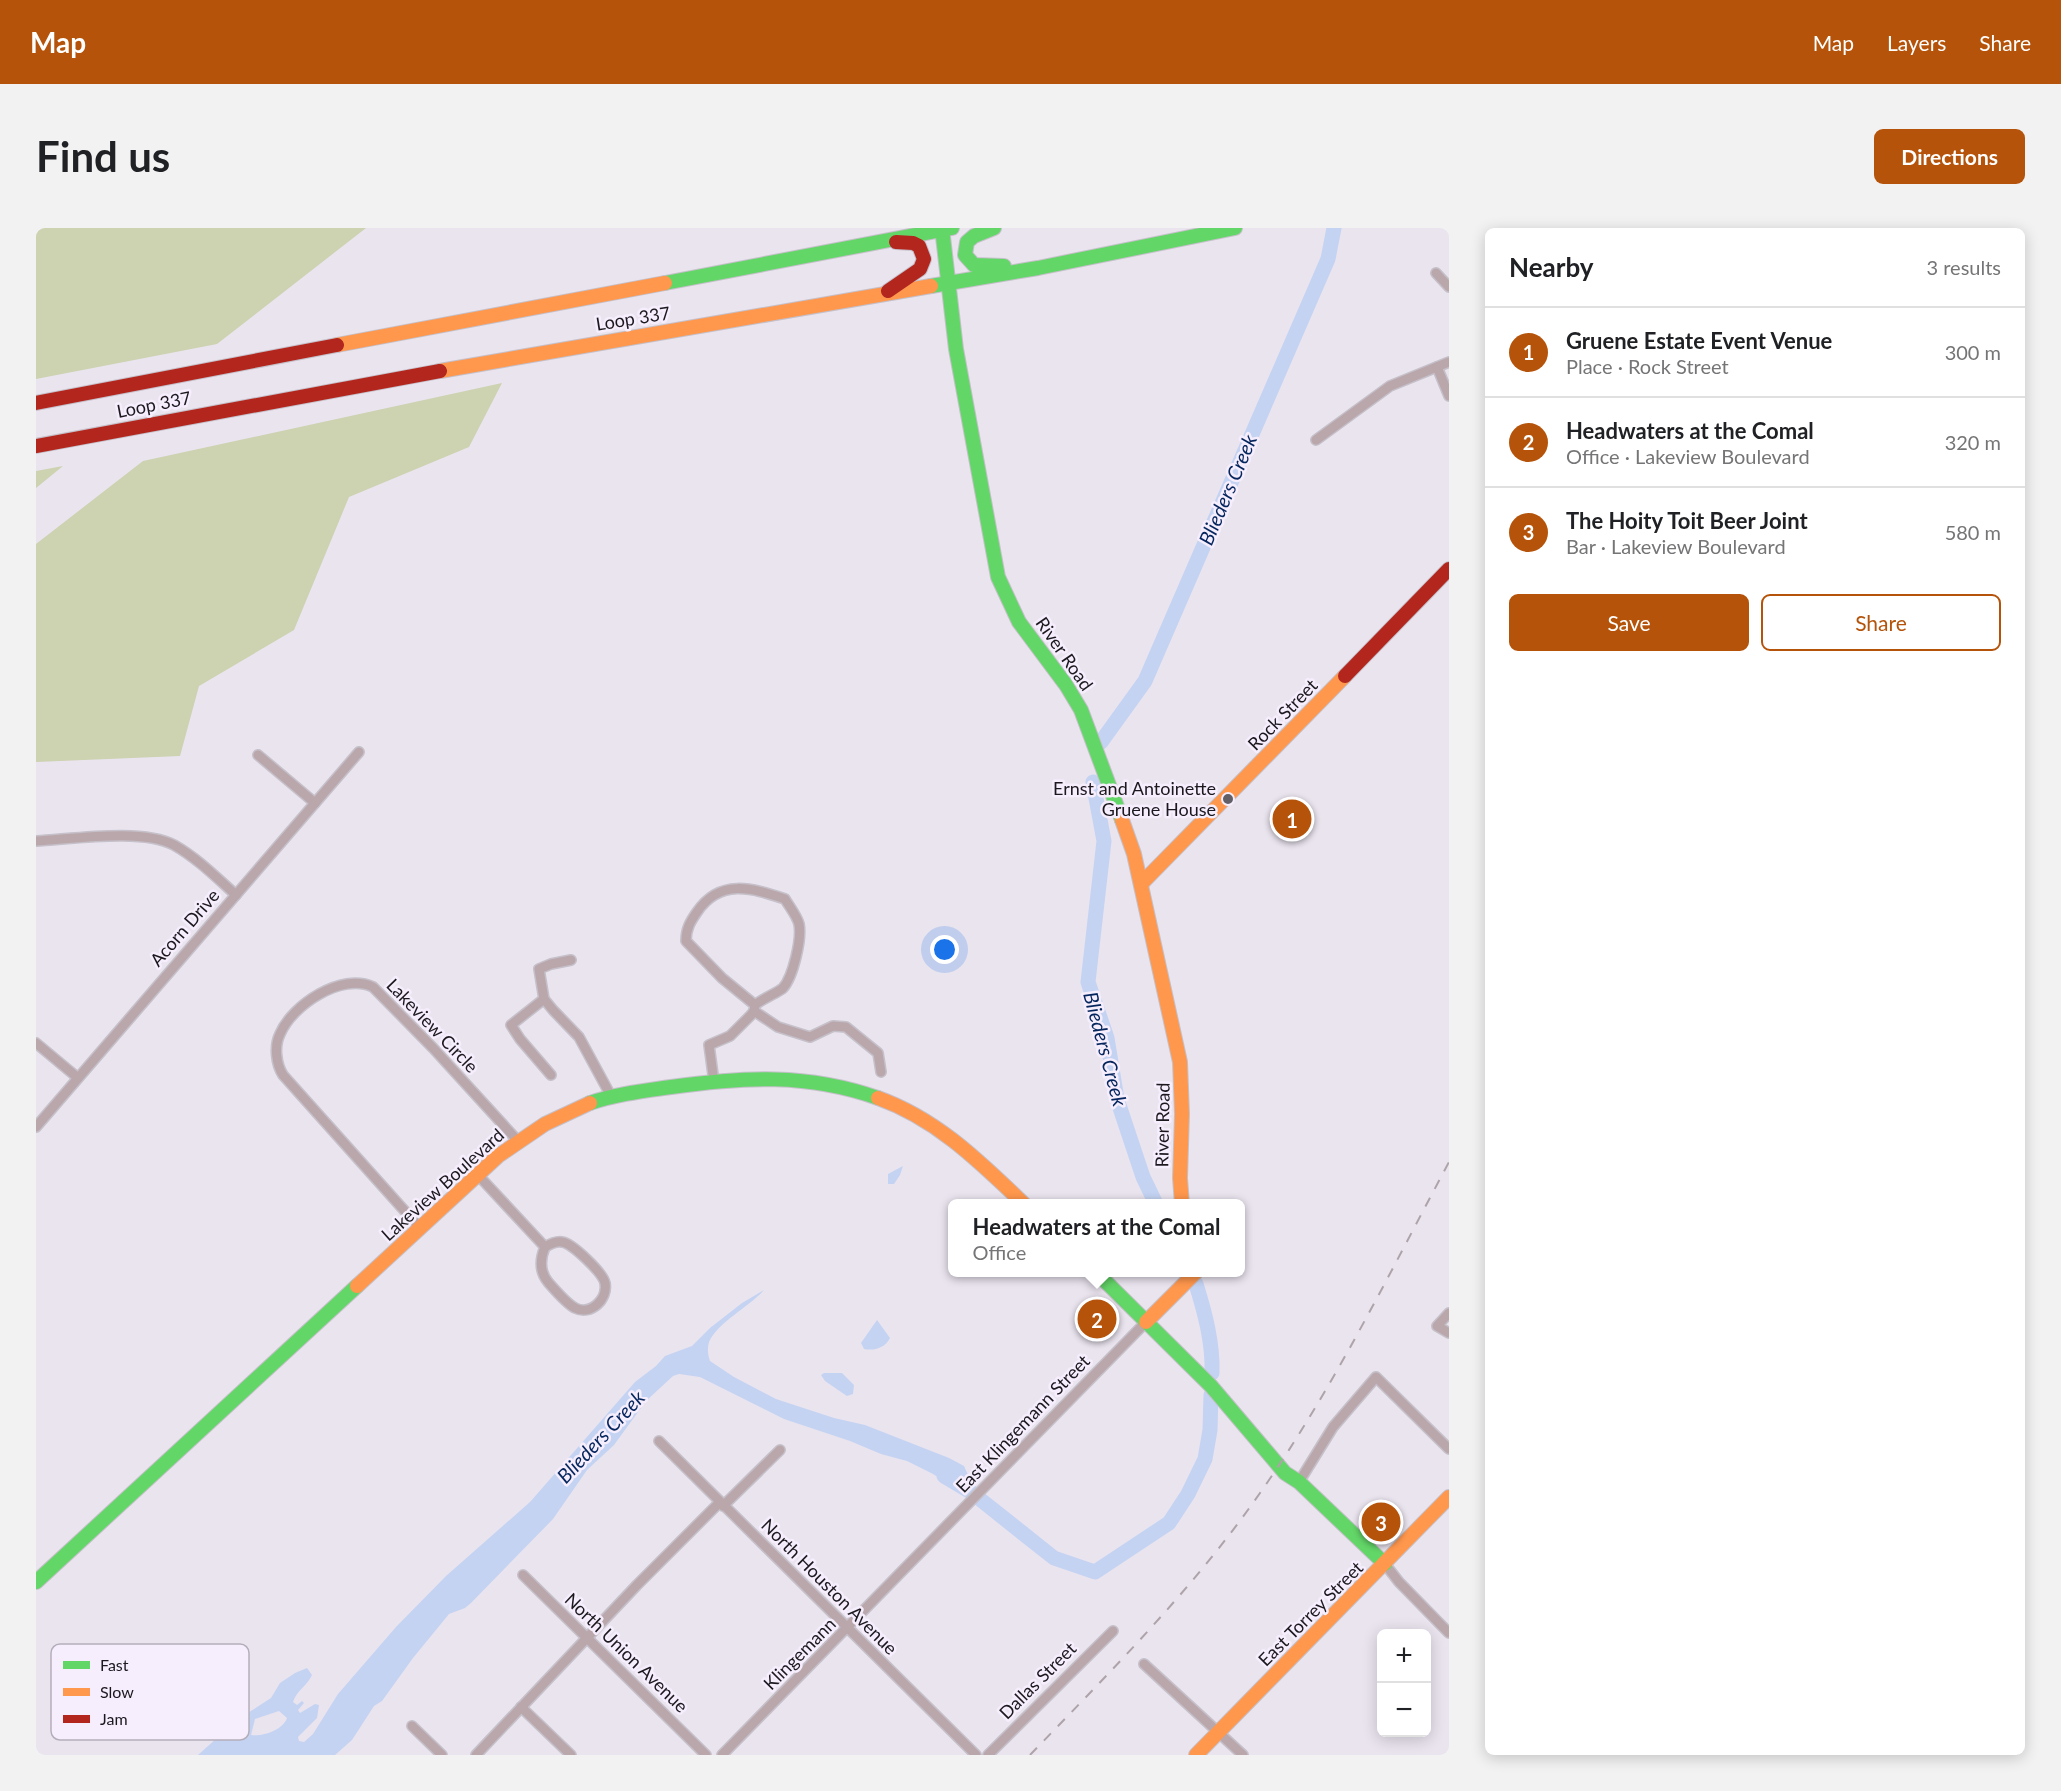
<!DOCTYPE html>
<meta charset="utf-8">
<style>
:root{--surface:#fff;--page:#f2f2f2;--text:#202124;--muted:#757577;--line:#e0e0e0;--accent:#b45309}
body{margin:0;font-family:Lato,sans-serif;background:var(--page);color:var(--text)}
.controls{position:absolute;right:18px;bottom:18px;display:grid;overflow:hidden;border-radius:9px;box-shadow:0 3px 15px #0003}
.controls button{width:54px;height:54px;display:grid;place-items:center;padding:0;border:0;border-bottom:2px solid var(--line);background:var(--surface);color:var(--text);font:30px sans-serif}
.you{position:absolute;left:909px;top:722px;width:21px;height:21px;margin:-15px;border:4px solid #fff;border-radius:50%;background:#1a73e8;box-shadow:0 0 0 9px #1a73e833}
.badge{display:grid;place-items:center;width:39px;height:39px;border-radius:50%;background:var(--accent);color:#fff;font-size:20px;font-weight:700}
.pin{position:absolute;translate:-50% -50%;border:3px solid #fff;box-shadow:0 2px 6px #0006}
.popup{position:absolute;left:912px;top:971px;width:297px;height:78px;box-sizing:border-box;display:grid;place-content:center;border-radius:9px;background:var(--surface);filter:drop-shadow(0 2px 4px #0005);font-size:20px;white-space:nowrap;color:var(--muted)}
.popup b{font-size:22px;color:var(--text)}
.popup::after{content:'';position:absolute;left:50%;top:100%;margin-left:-12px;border:12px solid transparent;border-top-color:var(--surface)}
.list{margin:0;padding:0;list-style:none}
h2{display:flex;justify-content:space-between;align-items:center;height:78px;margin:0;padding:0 24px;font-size:26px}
h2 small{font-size:20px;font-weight:400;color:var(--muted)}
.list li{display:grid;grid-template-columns:39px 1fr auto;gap:18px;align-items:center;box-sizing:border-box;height:90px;padding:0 24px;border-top:2px solid var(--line)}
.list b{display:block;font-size:22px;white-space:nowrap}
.list p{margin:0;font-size:20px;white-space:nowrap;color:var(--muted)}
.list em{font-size:20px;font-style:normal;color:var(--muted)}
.actions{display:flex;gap:12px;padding:18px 24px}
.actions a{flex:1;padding:14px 0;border:2px solid var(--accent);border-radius:9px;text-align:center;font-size:21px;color:var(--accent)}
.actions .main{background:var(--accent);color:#fff}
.map{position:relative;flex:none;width:1413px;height:1527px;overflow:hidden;border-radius:9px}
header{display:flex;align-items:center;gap:36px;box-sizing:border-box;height:84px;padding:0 30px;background:var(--accent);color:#fff}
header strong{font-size:28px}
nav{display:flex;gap:33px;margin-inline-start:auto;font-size:21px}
.intro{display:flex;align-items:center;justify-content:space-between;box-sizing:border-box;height:144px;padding:0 36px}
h1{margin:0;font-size:42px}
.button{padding:15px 27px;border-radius:9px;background:var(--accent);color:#fff;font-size:21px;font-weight:700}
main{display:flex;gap:36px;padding:0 36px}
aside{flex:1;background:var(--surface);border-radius:9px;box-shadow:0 3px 15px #0003}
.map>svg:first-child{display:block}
.green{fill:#cdd2b0}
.water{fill:#c4d3f2;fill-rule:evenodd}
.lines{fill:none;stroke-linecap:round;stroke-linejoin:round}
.river{stroke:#c4d3f2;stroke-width:15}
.street-casing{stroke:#c5c0c9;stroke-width:12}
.fast-casing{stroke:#c5c0c9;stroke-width:16}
.slow-casing{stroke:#c5c0c9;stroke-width:16}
.jam-casing{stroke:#c5c0c9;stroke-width:16}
.street{stroke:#baa7ab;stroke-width:9}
.fast{stroke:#63d668;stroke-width:14}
.slow{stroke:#ff974d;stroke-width:14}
.jam{stroke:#b3261e;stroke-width:14}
.rail{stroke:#aea3a9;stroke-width:2;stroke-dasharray:10 10;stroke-linecap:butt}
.poi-dot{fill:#635f67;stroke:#f6eefd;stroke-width:2}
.labels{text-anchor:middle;stroke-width:5;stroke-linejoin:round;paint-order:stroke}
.street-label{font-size:18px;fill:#1b181e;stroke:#f6eefd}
.poi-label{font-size:18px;fill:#1b181e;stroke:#f6eefd;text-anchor:end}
.water-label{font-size:20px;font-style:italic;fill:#05265d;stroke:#f6eefd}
.key{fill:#f6eefd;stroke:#b4aeba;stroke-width:1.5}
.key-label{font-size:16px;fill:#1b181e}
</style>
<header>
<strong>Map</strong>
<nav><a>Map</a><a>Layers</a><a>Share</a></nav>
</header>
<div class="intro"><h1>Find us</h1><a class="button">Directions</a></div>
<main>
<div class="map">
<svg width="1413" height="1527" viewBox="0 0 1413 1527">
<rect width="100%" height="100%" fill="#eae4ef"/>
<g class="green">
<path d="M0 0H330L181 116 0 151Z"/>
<path d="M466 155 433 219 313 269 258 402 163 458 144 528 0 534V316L107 233Z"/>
<path d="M27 238 0 260V243Z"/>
</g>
<g class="water">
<path d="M867 938 864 947 858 956H852V946Z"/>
<path d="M728 1062C713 1079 682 1094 673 1114 671 1121 672 1127 674 1133L698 1149 740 1171 798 1190 829 1197 913 1230 928 1238 932 1247 919 1260 897 1246 871 1233 845 1226 814 1213 748 1191 664 1149 643 1146 637 1148 610 1173 578 1217 551 1242 517 1291 435 1375 429 1380 413 1386 377 1430 346 1473 338 1478 316 1512 299 1527H162L201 1492 235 1470 244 1455 259 1445 271 1440 276 1447C271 1458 261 1462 257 1474L261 1477 266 1473 268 1475 262 1482 264 1485 279 1476 283 1477 281 1490 262 1509 263 1513 268 1514 277 1506 302 1466 360 1399 410 1348 494 1274 599 1154 620 1138 629 1128 656 1118 674 1100 706 1075ZM243 1483 251 1490C247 1502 226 1509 215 1507L219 1491Z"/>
<path d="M841 1092 854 1110C849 1120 838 1123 828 1121L825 1115Z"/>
<path d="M788 1145H806L818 1157 817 1166 811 1168 789 1153 785 1147Z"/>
</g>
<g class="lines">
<g class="river">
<path d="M1065 514 1109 453 1292 31 1298 0"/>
<path d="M1057 554 1068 613 1052 754 1071 810 1081 871 1107 949 1120 976"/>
<path d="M1160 1056C1169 1085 1177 1115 1176 1145"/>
<path d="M908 1248 935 1264"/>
<path d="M945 1272 1018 1330 1059 1344 1133 1295 1152 1266 1169 1231 1174 1202 1175 1167"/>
</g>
<defs>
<g id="street">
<path d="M1400 45 1413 59"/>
<path d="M1401 139 1413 168"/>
<path d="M1280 212 1354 158 1413 134"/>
<path d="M222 527 279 575"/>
<path d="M0 613C37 611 106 600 138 617 161 630 180 649 200 667"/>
<path d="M535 732 515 736 503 741 508 771 517 782 543 809 575 868"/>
<path d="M508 771 475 797 484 811 515 847"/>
<path d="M718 783 742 799 774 809 797 798 810 799 842 825 845 844"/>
<path d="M0 815 42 850"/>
<path d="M678 854 673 817 694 808 715 787 718 783 719 777 686 750 650 713C650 701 654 694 661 684 684 650 716 660 749 671 753 678 761 688 763 696 766 711 757 749 747 760 743 764 726 771 719 777"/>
<path d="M0 899 323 524"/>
<path d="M442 947 509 1019C504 1031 503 1043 512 1054 519 1062 530 1075 539 1080 555 1088 572 1071 569 1055 567 1045 536 1015 526 1014 520 1013 514 1016 509 1019"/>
<path d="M384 1000 247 847C240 836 238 818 244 806 256 777 306 744 337 759L397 820 482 913"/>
<path d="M1413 1085 1401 1098 1413 1105"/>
<path d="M623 1213 940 1527"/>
<path d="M1263 1254 1297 1199 1340 1149 1413 1221"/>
<path d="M687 1278 744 1222"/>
<path d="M1349 1336 1363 1354 1413 1405"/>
<path d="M487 1347 670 1527"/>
<path d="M1108 1436 1207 1527"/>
<path d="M485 1479 535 1527"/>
<path d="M376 1498 406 1527"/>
<path d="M440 1527 601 1357 684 1274"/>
<path d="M686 1527 1110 1094"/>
<path d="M952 1527 1077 1403"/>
</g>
<g id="fast">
<path d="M906 0 920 121 962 349 983 394 1030 457 1045 482 1086 592"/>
<path d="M958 0 938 8 931 14 929 27 938 37 968 38"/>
<path d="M629 55 916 0"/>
<path d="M895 58 1002 40 1199 0"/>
<path d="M554 875C581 866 607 863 635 859 708 849 771 845 842 870"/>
<path d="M1060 1044 1175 1158 1249 1245 1263 1254 1349 1336"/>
<path d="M0 1354 321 1058"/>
</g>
<g id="slow">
<path d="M301 117 629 55"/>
<path d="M404 143 895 58"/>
<path d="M1086 592 1098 626 1144 834 1146 886 1144 950 1146 976"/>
<path d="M1105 656 1309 448"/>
<path d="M842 870C901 891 944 934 988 976"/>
<path d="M321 1058 462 928 509 896 554 875"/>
<path d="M1110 1094 1160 1044"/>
<path d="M1160 1527 1413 1269"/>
</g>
<g id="jam">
<path d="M852 63 884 41 888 31 883 18 877 15 860 14"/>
<path d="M0 175 301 117"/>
<path d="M0 218 404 143"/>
<path d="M1309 448 1413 341"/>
</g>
</defs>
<use href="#street" class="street-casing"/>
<use href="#fast" class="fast-casing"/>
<use href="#slow" class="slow-casing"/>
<use href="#jam" class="jam-casing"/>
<use href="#street" class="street"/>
<use href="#fast" class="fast"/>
<use href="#slow" class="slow"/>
<use href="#jam" class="jam"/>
<path class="rail" d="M994 1527C1075 1443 1157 1361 1224 1265 1297 1161 1353 1046 1413 934"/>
</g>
<circle class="poi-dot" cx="1192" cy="571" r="6"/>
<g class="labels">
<g class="street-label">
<text transform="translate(597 91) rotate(-9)" y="6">Loop 337</text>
<text transform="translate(118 177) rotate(-11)" y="6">Loop 337</text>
<text transform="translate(1028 426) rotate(55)" y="6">River Road</text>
<text transform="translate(1247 487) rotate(-46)" y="6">Rock Street</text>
<text transform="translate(149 700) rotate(-49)" y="6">Acorn Drive</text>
<text transform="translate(396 798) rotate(46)" y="6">Lakeview Circle</text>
<text transform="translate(1127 897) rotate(-89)" y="6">River Road</text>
<text transform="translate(407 957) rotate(-42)" y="6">Lakeview Boulevard</text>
<text transform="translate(987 1196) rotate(-46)" y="6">East Klingemann Street</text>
<text transform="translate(793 1359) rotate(45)" y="6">North Houston Avenue</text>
<text transform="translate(1275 1386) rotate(-45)" y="6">East Torrey Street</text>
<text transform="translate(590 1425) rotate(44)" y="6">North Union Avenue</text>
<text transform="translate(764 1426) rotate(-45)" y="6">Klingemann</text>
<text transform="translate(1002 1453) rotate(-45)" y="6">Dallas Street</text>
</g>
<g class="poi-label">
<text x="1180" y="567">Ernst and Antoinette<tspan x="1180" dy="21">Gruene House</tspan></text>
</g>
<g class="water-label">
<text transform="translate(1192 262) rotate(-67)" y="7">Blieders Creek</text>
<text transform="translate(1069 821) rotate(75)" y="7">Blieders Creek</text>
<text transform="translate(565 1209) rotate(-47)" y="7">Blieders Creek</text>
</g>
</g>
<rect x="15" y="1416" width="198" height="96" rx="9" class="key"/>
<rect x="27" y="1433" width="27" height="8" fill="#63d668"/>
<rect x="27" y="1460" width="27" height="8" fill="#ff974d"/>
<rect x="27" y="1487" width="27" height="8" fill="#b3261e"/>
<g class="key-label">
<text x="64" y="1443">Fast</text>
<text x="64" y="1470">Slow</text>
<text x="64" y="1497">Jam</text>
</g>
</svg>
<div class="controls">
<button>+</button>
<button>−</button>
</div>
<div class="you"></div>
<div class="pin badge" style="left:1256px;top:591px">1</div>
<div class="pin badge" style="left:1061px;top:1091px">2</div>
<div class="popup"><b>Headwaters at the Comal</b>Office</div>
<div class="pin badge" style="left:1345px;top:1294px">3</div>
</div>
<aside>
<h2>Nearby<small>3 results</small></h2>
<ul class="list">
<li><span class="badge">1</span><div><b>Gruene Estate Event Venue</b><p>Place · Rock Street</p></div><em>300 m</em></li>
<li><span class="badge">2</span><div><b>Headwaters at the Comal</b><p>Office · Lakeview Boulevard</p></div><em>320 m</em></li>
<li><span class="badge">3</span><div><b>The Hoity Toit Beer Joint</b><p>Bar · Lakeview Boulevard</p></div><em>580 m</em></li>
</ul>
<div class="actions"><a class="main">Save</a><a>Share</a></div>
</aside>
</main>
